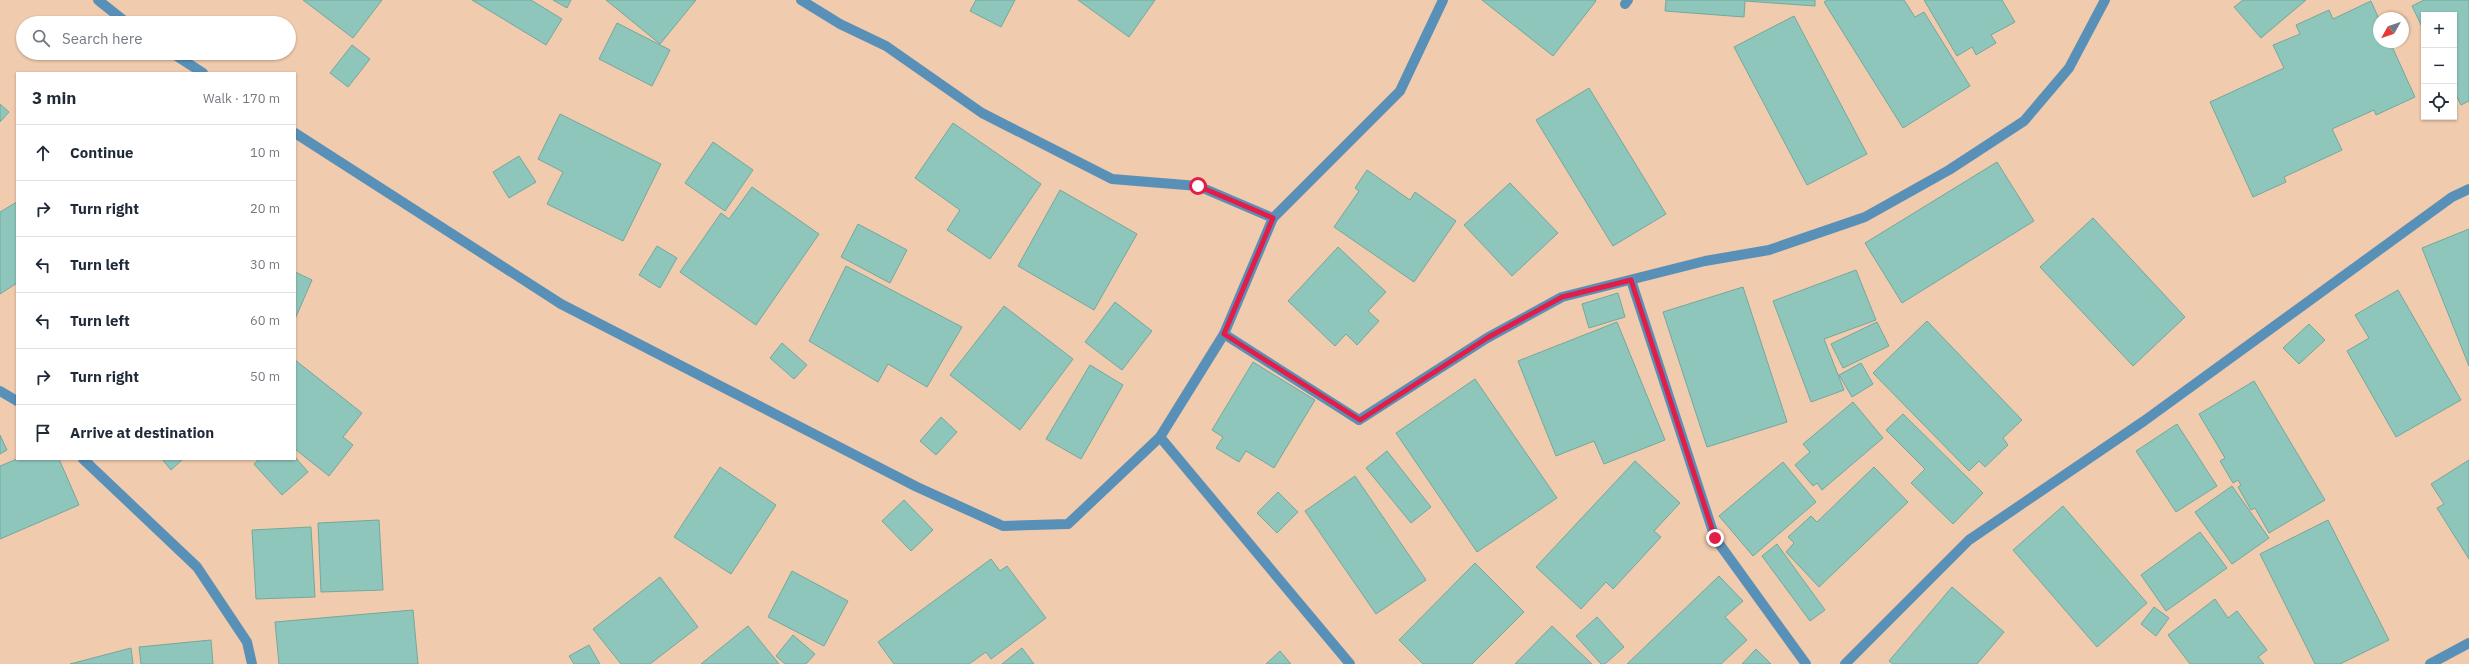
<!DOCTYPE html>
<meta charset="utf-8">
<style>
:root{--surface:#fff;--page:#f2f2f3;--text:#1f2937;--muted:#747a83;--line:#e0e1e3}
body{margin:0;font-family:"IBM Plex Sans",sans-serif;background:var(--page);color:var(--text)}
.controls{position:absolute;right:12px;top:12px;display:grid;overflow:hidden;border-radius:0px;box-shadow:0 1px 3px #0004}
.controls button{width:36px;height:36px;display:grid;place-items:center;padding:0;border:0;border-bottom:1px solid var(--line);background:var(--surface);color:var(--text);font:20px sans-serif}
.compass{position:absolute;left:2373px;top:12px;width:36px;height:36px;border-radius:50%;background:var(--surface);box-shadow:0 1px 3px #0004;rotate:230deg}
.stop{position:absolute;width:12px;height:12px;margin:-9px;border:3px solid #e11d48;border-radius:50%;background:#fff}
.stop.end{background:#e11d48;border-color:#fff;box-shadow:0 1px 4px #0008}
.list{margin:0;padding:0;list-style:none}
h2{display:flex;justify-content:space-between;align-items:center;height:52px;margin:0;padding:0 16px;font-size:17px}
h2 small{font-size:13px;font-weight:400;color:var(--muted)}
.list li{display:grid;grid-template-columns:26px 1fr auto;gap:12px;align-items:center;box-sizing:border-box;height:56px;padding:0 16px;border-top:1px solid var(--line)}
.list b{display:block;font-size:15px;white-space:nowrap}
.list em{font-size:13px;font-style:normal;color:var(--muted)}
.icon{flex:none;width:22px;height:22px;fill:none;stroke:currentColor;stroke-width:2;stroke-linecap:round;stroke-linejoin:round}
.map{position:relative;flex:none;width:2469px;height:664px;overflow:hidden}
.search{position:absolute;background:var(--surface);box-shadow:0 1px 3px #0004;left:16px;top:16px;width:280px;height:44px;display:flex;align-items:center;gap:10px;box-sizing:border-box;padding:0 14px;border-radius:22px;color:var(--muted);font-size:15px}
.panel{position:absolute;background:var(--surface);box-shadow:0 1px 3px #0004;left:16px;top:72px;width:280px;height:388px;border-radius:0px}
.map>svg:first-child{display:block}
.building{fill:#8fc6bb;stroke:#73a89e}
.lines{fill:none;stroke-linecap:round;stroke-linejoin:round}
.minor{stroke:#5990b8;stroke-width:10}
.route{stroke:#e11d48;stroke-width:5}
</style>
<div class="map">
<svg width="2469" height="664" viewBox="0 0 2469 664">
<rect width="100%" height="100%" fill="#f0cbad"/>
<g class="building">
<path d="M303 0H382L353 38Z"/>
<path d="M472 0H531L562 19 546 45Z"/>
<path d="M553 0H571L567 8Z"/>
<path d="M606 0H696L660 44Z"/>
<path d="M976 0H1015L1001 27 970 11Z"/>
<path d="M1078 0H1155L1129 37Z"/>
<path d="M1482 0H1595L1596 1 1553 56Z"/>
<path d="M1666 0H1815V6L1745 1 1744 17 1665 11Z"/>
<path d="M1827 0H1904L1915 17 1924 12 1970 86 1903 128 1824 2Z"/>
<path d="M1924 0H2002L2015 22 1991 35 1996 43 1976 55 1972 47 1957 56Z"/>
<path d="M2243 0H2306L2261 38 2234 7Z"/>
<path d="M2424 0H2469V101L2461 105 2454 91V15H2424V31L2412 6Z"/>
<path d="M2371 1 2379 19V42H2390L2415 97 2376 115 2374 110 2332 129 2342 150 2284 177 2286 182 2253 197 2210 102 2284 68 2273 45 2300 34 2296 25 2329 10 2333 19Z"/>
<path d="M1794 16 1867 154 1807 185 1734 47Z"/>
<path d="M617 23 670 50 652 86 599 59Z"/>
<path d="M352 45 370 59 348 87 330 73Z"/>
<path d="M1589 88 1666 214 1613 246 1536 120Z"/>
<path d="M0 104 9 112 0 122Z"/>
<path d="M560 114 661 164 623 241 547 204 563 172 538 159Z"/>
<path d="M953 123 1041 184 990 259 947 230 960 210 915 178Z"/>
<path d="M713 142 753 170 725 211 685 183Z"/>
<path d="M519 156 536 182 509 198 493 172Z"/>
<path d="M1997 162 2034 221 1902 303 1865 243Z"/>
<path d="M1367 170 1410 200 1415 192 1456 221 1414 282 1334 227 1359 191 1355 188Z"/>
<path d="M1510 183 1558 233 1512 276 1464 225Z"/>
<path d="M752 187 819 234 756 325 680 272 721 213 729 219Z"/>
<path d="M1060 190 1137 234 1094 310 1018 266Z"/>
<path d="M17 202V283L0 294V212Z"/>
<path d="M2093 218 2185 317 2133 366 2040 267Z"/>
<path d="M858 224 907 250 890 283 841 257Z"/>
<path d="M2469 229V366L2422 248Z"/>
<path d="M657 246 677 258 660 288 639 275Z"/>
<path d="M1338 247 1386 292 1368 311 1379 321 1357 345 1346 334 1335 346 1288 301Z"/>
<path d="M846 266 962 327 927 387 888 364 878 382 809 341Z"/>
<path d="M1856 270 1876 320 1824 339 1844 390 1811 402 1773 301Z"/>
<path d="M295 272 312 280 295 319Z"/>
<path d="M1743 287 1787 422 1707 447 1663 312Z"/>
<path d="M2398 290 2461 400 2396 437 2347 351 2369 338 2355 315Z"/>
<path d="M1618 293 1625 317 1589 328 1582 304Z"/>
<path d="M1115 302 1152 331 1122 370 1085 342Z"/>
<path d="M1004 306 1073 359 1020 430 950 375Z"/>
<path d="M1927 321 2022 420 2003 438 2008 445 1985 467 1979 461 1969 471 1873 373Z"/>
<path d="M1617 322 1665 440 1604 464 1594 441 1556 456 1518 361Z"/>
<path d="M1877 322 1889 346 1843 368 1831 344Z"/>
<path d="M2309 324 2325 340 2299 364 2283 348Z"/>
<path d="M782 343 807 365 794 379 770 358Z"/>
<path d="M295 360 362 413 343 437 353 445 329 476 295 449Z"/>
<path d="M1253 362 1315 400 1274 468 1246 451 1239 462 1216 448 1223 437 1212 430Z"/>
<path d="M1861 363 1873 384 1852 397 1839 375Z"/>
<path d="M1090 365 1123 385 1081 459 1046 439Z"/>
<path d="M1475 379 1557 498 1477 552 1396 433Z"/>
<path d="M2254 381 2325 500 2269 533 2255 508 2251 510 2238 487 2241 485 2238 480 2233 483 2220 461 2225 458 2199 414Z"/>
<path d="M1853 402 1883 438 1822 490 1817 483 1813 486 1795 465 1810 452 1803 444Z"/>
<path d="M1903 414 1983 493 1953 524 1911 483 1925 469 1886 430Z"/>
<path d="M941 417 957 432 936 455 920 441Z"/>
<path d="M2177 424 2217 486 2176 512 2136 451Z"/>
<path d="M0 435 7 450 0 454Z"/>
<path d="M1387 451 1431 507 1411 523 1366 468Z"/>
<path d="M295 457 308 472 282 495 254 464 259 459H295Z"/>
<path d="M17 459H59L79 505 0 539V466Z"/>
<path d="M162 459H183L171 470Z"/>
<path d="M2469 460V559L2437 508 2444 504 2431 484Z"/>
<path d="M1635 461 1680 503 1654 531 1661 537 1613 589 1606 582 1581 609 1536 567Z"/>
<path d="M1783 462 1816 502 1753 556 1719 516Z"/>
<path d="M720 467 776 505 731 574 674 537Z"/>
<path d="M1874 467 1908 502 1819 587 1786 552 1794 543 1788 537 1811 516 1817 522Z"/>
<path d="M1355 476 1426 580 1376 614 1305 511Z"/>
<path d="M2232 486 2269 538 2232 564 2195 512Z"/>
<path d="M1278 492 1298 512 1277 533 1257 513Z"/>
<path d="M904 500 933 530 911 551 882 521Z"/>
<path d="M2063 506 2147 603 2097 647 2013 550Z"/>
<path d="M379 520 383 590 321 592 318 523Z"/>
<path d="M2328 520 2389 640 2340 664H2315L2260 554Z"/>
<path d="M311 527 315 597 256 599 252 530Z"/>
<path d="M2200 532 2227 568 2166 611 2141 575Z"/>
<path d="M1777 544 1825 610 1810 621 1762 556Z"/>
<path d="M991 559 1000 571 1007 566 1046 618 991 659 986 652 969 664H894L878 642Z"/>
<path d="M1475 563 1524 612 1472 664H1423L1399 640Z"/>
<path d="M792 571 848 601 824 646 768 617Z"/>
<path d="M1719 576 1743 601 1725 617 1747 640 1721 664H1627Z"/>
<path d="M660 577 698 627 650 664H621L593 629Z"/>
<path d="M1952 587 2004 632 1977 664H1893L1889 661Z"/>
<path d="M2215 599 2228 618 2237 611 2267 650 2258 657 2264 664H2190L2168 635Z"/>
<path d="M2154 607 2169 618 2156 636 2141 624Z"/>
<path d="M413 610 418 664H279L275 622Z"/>
<path d="M1597 617 1624 647 1605 664H1601L1576 636Z"/>
<path d="M748 626 779 664H701Z"/>
<path d="M1552 626 1592 664H1515Z"/>
<path d="M793 635 815 654 806 664H785L776 656Z"/>
<path d="M211 640 213 664H141L139 647Z"/>
<path d="M589 645 600 664H574L569 656Z"/>
<path d="M131 648 133 664H70Z"/>
<path d="M1022 648 1034 664H1002Z"/>
<path d="M1756 649 1771 664H1742Z"/>
<path d="M1280 651 1291 664H1266Z"/>
</g>
<g class="lines">
<g class="minor">
<path d="M98 0 127 23"/>
<path d="M1625 4 1628 0"/>
<path d="M172 53 203 73"/>
<path d="M295 133 561 304 917 487 1003 526 1068 524 1160 437 1224 334 1273 218 1198 186 1112 179 982 113 886 46 840 24 801 0"/>
<path d="M1273 218 1400 91 1443 0"/>
<path d="M1631 280 1715 538 1806 664"/>
<path d="M1224 334 1359 420 1487 338 1562 297 1705 261 1769 250 1865 217 1949 170 2024 121 2069 68 2105 0"/>
<path d="M0 391 17 401"/>
<path d="M1160 437 1350 664"/>
<path d="M83 459 197 567 247 642 252 664"/>
<path d="M1845 664 1969 540 2144 421 2452 197 2469 189"/>
<path d="M2430 664 2469 643"/>
</g>
</g>
<g class="lines">
<path class="route" d="M1198 186 1273 218 1224 334 1360 420 1487 338 1562 297 1631 280 1715 538"/>
</g>
</svg>
<div class="controls">
<button>+</button>
<button>−</button>
<button><svg class="icon" aria-label="locate" viewBox="0 0 24 24"><circle cx="12" cy="12" r="6"/><path d="M12 2v4M12 18v4M2 12h4M18 12h4"/></svg></button>
</div>
<svg class="compass" viewBox="-18 -18 36 36"><path d="M0-13l5 13h-10z" fill="#e53935"/><path d="M0 13l5-13h-10z" fill="#747a83"/></svg>
<div class="stop" style="left:1198px;top:186px"></div>
<div class="stop end" style="left:1715px;top:538px"></div>
<div class="search"><svg class="icon" aria-label="search" viewBox="0 0 24 24"><circle cx="10" cy="10" r="6"/><path d="M15 15l6 6"/></svg>Search here</div>
<section class="panel">
<h2>3 min<small>Walk · 170 m</small></h2>
<ul class="list">
<li><svg class="icon" aria-label="ahead" viewBox="0 0 24 24"><path d="M12 20V5M6 11l6-6 6 6"/></svg><div><b>Continue</b></div><em>10 m</em></li>
<li><svg class="icon" aria-label="right" viewBox="0 0 24 24"><path d="M7 20v-9h11M14 6l5 5-5 5"/></svg><div><b>Turn right</b></div><em>20 m</em></li>
<li><svg class="icon" aria-label="left" viewBox="0 0 24 24"><path d="M17 20v-9H6M10 6l-5 5 5 5"/></svg><div><b>Turn left</b></div><em>30 m</em></li>
<li><svg class="icon" aria-label="left" viewBox="0 0 24 24"><path d="M17 20v-9H6M10 6l-5 5 5 5"/></svg><div><b>Turn left</b></div><em>60 m</em></li>
<li><svg class="icon" aria-label="right" viewBox="0 0 24 24"><path d="M7 20v-9h11M14 6l5 5-5 5"/></svg><div><b>Turn right</b></div><em>50 m</em></li>
<li><svg class="icon" aria-label="arrive" viewBox="0 0 24 24"><path d="M6 21V4h12l-3 4 3 4H6"/></svg><div><b>Arrive at destination</b></div></li>
</ul>
</section>
</div>
